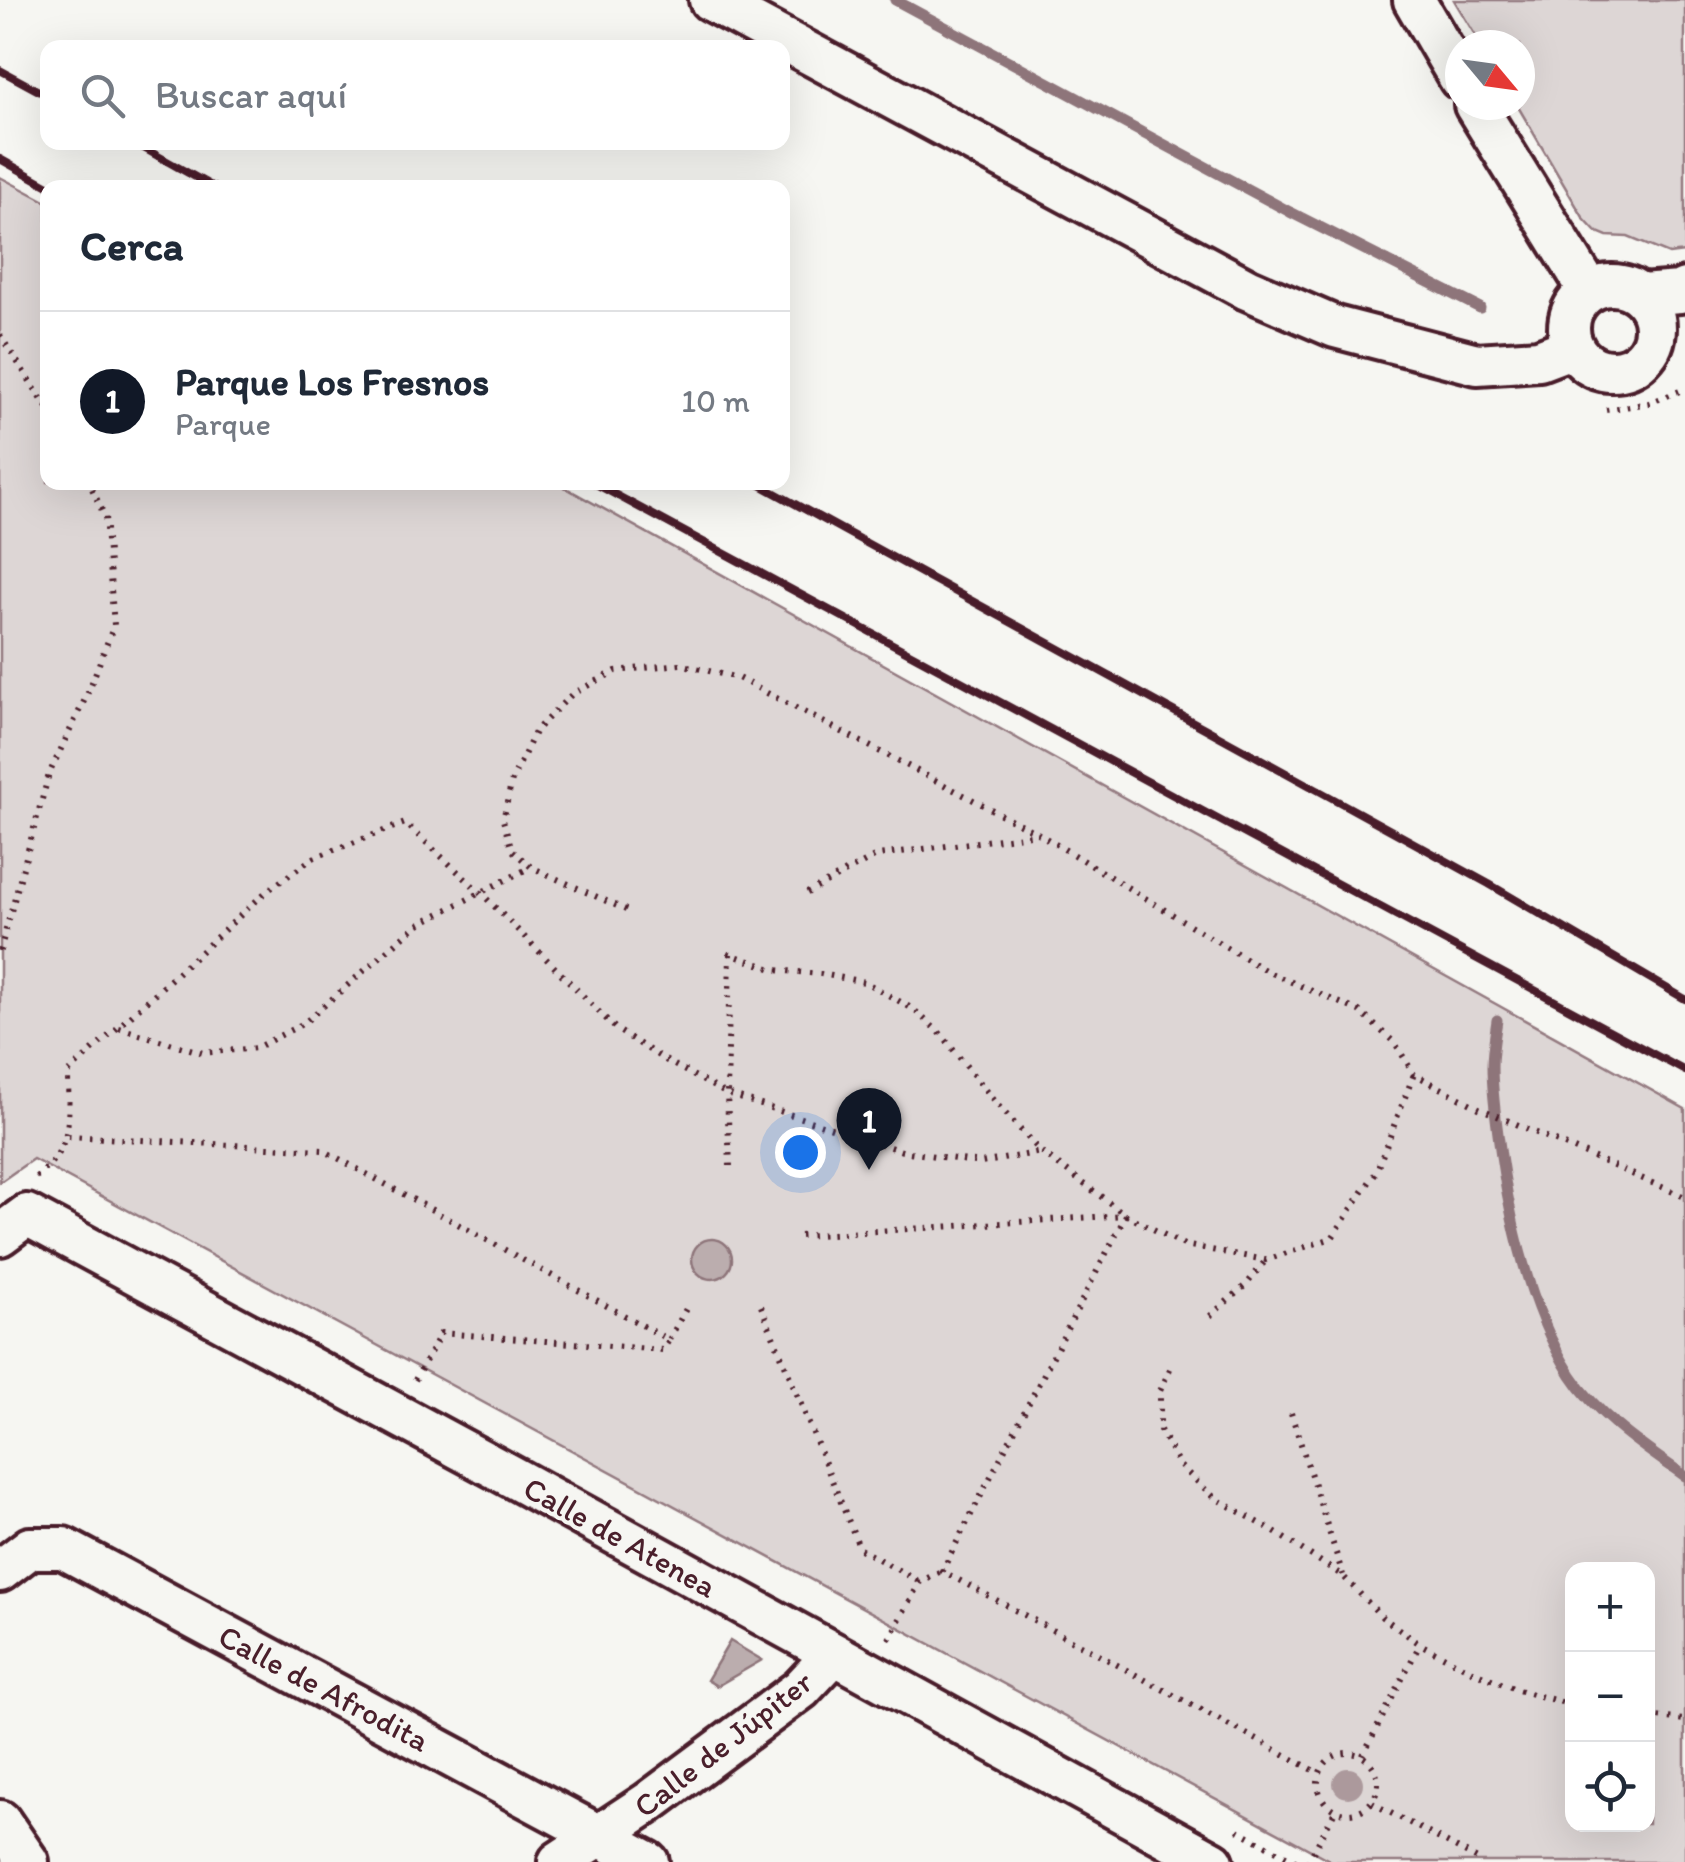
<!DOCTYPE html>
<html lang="es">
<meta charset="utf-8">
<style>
:root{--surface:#fff;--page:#f6f6f7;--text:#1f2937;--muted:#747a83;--line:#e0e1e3;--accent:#111827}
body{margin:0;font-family:Itim,sans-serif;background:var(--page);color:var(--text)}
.controls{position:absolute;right:30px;bottom:30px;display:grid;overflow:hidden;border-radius:20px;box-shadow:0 10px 40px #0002}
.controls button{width:90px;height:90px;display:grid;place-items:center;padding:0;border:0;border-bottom:2px solid var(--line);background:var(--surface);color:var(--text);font:50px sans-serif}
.compass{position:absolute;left:1445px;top:30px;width:90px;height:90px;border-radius:50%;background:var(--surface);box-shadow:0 10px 40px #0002;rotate:119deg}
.you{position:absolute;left:800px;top:1152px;width:35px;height:35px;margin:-25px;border:8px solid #fff;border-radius:50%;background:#1a73e8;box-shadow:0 0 0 15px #1a73e833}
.badge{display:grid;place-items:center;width:65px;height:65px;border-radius:50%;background:var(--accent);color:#fff;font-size:32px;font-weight:700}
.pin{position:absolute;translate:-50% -82px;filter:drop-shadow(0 2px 5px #0008)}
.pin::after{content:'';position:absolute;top:52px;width:35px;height:30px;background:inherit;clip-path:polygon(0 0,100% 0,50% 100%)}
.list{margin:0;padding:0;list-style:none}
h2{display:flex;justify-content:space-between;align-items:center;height:130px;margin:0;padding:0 40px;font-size:42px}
h2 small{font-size:32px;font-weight:400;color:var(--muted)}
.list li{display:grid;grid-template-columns:65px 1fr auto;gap:30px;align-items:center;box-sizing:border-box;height:180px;padding:0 40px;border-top:2px solid var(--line)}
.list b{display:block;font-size:38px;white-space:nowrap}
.list p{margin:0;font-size:32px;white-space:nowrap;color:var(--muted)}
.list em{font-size:32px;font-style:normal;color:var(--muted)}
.icon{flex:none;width:55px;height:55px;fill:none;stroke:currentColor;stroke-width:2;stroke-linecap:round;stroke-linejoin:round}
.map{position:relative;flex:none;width:1685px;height:1862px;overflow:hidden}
.search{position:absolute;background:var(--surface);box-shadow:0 10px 40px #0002;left:40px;top:40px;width:750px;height:110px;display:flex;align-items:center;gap:25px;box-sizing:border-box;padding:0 35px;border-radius:20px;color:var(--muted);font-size:38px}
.panel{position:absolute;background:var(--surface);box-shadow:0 10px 40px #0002;left:40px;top:180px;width:750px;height:310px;border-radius:20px}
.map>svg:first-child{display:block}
.green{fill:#ddd6d5;stroke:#947a80;stroke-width:2.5;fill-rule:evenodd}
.water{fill:#bbadae;stroke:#8e747a;stroke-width:2.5}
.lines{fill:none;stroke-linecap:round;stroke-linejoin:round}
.stream{stroke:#8e747a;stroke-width:11}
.minor-casing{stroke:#4a1f2b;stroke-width:48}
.path{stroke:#4a1f2b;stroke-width:6;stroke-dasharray:2.5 8;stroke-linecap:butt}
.minor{stroke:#f6f6f2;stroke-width:40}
.rail{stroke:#4a1f2b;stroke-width:8}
.tree{fill:#ac999c}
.labels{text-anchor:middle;stroke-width:8;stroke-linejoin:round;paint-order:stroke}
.street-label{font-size:32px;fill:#4a1f2b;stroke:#f6f6f2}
</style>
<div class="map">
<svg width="1685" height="1862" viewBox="0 0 1685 1862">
<rect width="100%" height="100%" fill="#f6f6f2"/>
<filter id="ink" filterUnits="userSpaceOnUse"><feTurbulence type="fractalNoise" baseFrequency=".01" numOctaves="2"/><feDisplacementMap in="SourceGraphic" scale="20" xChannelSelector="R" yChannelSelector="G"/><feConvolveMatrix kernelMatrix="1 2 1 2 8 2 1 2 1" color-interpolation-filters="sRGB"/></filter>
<g filter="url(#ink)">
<g class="green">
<path d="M1454 0H1685V252L1669 254 1628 237 1607 236 1595 231 1584 219 1517 105H1520V45H1481Z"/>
<path d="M0 177 47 202 48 482 557 483 1685 1109V1862H1333L33 1159 0 1182ZM1572 1570H1648V1824H1572Z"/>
</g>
<g class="water">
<circle cx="712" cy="1259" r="20"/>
<path d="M730 1641 762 1660 717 1686 707 1680Z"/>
</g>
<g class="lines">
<g class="stream">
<path d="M895 0 1290 212 1480 308"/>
<path d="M1497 1020C1495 1035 1492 1051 1492 1066 1492 1089 1495 1111 1498 1134 1508 1212 1528 1308 1571 1375 1599 1418 1644 1447 1685 1476"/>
</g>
<defs>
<g id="minor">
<path d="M710 0 1247 289 1335 327 1477 364 1539 360 1573 347"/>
<path d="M1414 0 1460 79"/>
<path d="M1475 105 1589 290"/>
<circle cx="1612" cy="328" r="43"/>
<path d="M1641 295 1680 292 1685 289"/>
<path d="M0 1235 27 1215 516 1479 1213 1862"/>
<path d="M0 1571 30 1548H63L648 1862"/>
<path d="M0 1821 28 1862"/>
<path d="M559 1862 648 1803 801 1689 833 1655"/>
</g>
</defs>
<use href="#minor" class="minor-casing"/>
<g class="path">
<path d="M0 335 48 409"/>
<path d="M1606 410 1649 403 1685 389"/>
<path d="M807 893 878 855 1038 834"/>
<path d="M626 910 531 867 512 850 503 820 512 780 536 730 572 694 616 671 680 664 738 678 1039 834 1268 972 1359 1011 1395 1043 1414 1074 1479 1108 1685 1197"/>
<path d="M0 951 49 774 87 695 114 625 105 517 89 482"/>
<path d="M119 1028 203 1053 256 1048 304 1023 417 925 531 867"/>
<path d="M68 1136 323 1150 669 1340 688 1305"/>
<path d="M730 1166 727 1094 730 954 775 970 821 974 865 982 913 1009 940 1033 994 1101 1041 1152 1126 1215 1184 1245 1266 1260 1332 1238 1376 1172 1414 1074"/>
<path d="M36 1177C75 1146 68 1118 68 1073L267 891 313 858 405 823 481 893 616 1029 665 1060 727 1094 902 1151 981 1163 1041 1152"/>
<path d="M1126 1215 942 1571 1319 1773"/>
<path d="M800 1236 1126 1215"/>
<path d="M761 1306 860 1549 920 1582"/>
<path d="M1210 1316 1247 1284 1266 1260"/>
<path d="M1170 1369 1160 1391V1430L1180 1466 1215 1498 1265 1526 1343 1576 1382 1617 1420 1644 1472 1671 1518 1690 1572 1705"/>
<path d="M415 1380 441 1333 663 1350 669 1340"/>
<path d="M1291 1413 1343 1575"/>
<path d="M889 1639 920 1582 941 1571"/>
<path d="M1648 1716 1685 1720"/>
<circle cx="1348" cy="1783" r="30"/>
<path d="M1363 1755 1420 1644"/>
<path d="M1372 1803 1483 1862"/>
<path d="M1238 1830 1297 1862"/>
<path d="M1308 1862 1335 1811"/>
</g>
<use href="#minor" class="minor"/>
<g class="rail">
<path d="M0 70 48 96"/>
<path d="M133 142 215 188"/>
<path d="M0 159 52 188"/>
<path d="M592 482 1685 1071"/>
<path d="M755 482 1489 884 1685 999"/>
</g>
</g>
<circle class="tree" cx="1348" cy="1783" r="15"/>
</g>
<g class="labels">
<g class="street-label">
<text transform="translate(620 1537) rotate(29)" y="11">Calle de Atenea</text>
<text transform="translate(324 1688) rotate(28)" y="11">Calle de Afrodita</text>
<text transform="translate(723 1744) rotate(-38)" y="11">Calle de Júpiter</text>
</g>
</g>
</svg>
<div class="controls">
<button>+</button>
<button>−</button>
<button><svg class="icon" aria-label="locate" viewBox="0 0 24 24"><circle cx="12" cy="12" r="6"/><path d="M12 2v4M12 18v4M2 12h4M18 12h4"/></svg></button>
</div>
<svg class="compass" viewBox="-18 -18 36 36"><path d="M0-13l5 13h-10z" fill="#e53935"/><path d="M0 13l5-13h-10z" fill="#747a83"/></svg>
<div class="you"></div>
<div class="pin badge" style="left:869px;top:1170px">1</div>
<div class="search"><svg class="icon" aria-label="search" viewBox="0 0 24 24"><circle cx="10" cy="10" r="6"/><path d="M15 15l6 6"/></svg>Buscar aquí</div>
<section class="panel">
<h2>Cerca<small></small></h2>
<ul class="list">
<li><span class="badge">1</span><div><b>Parque Los Fresnos</b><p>Parque</p></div><em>10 m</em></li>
</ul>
</section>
</div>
